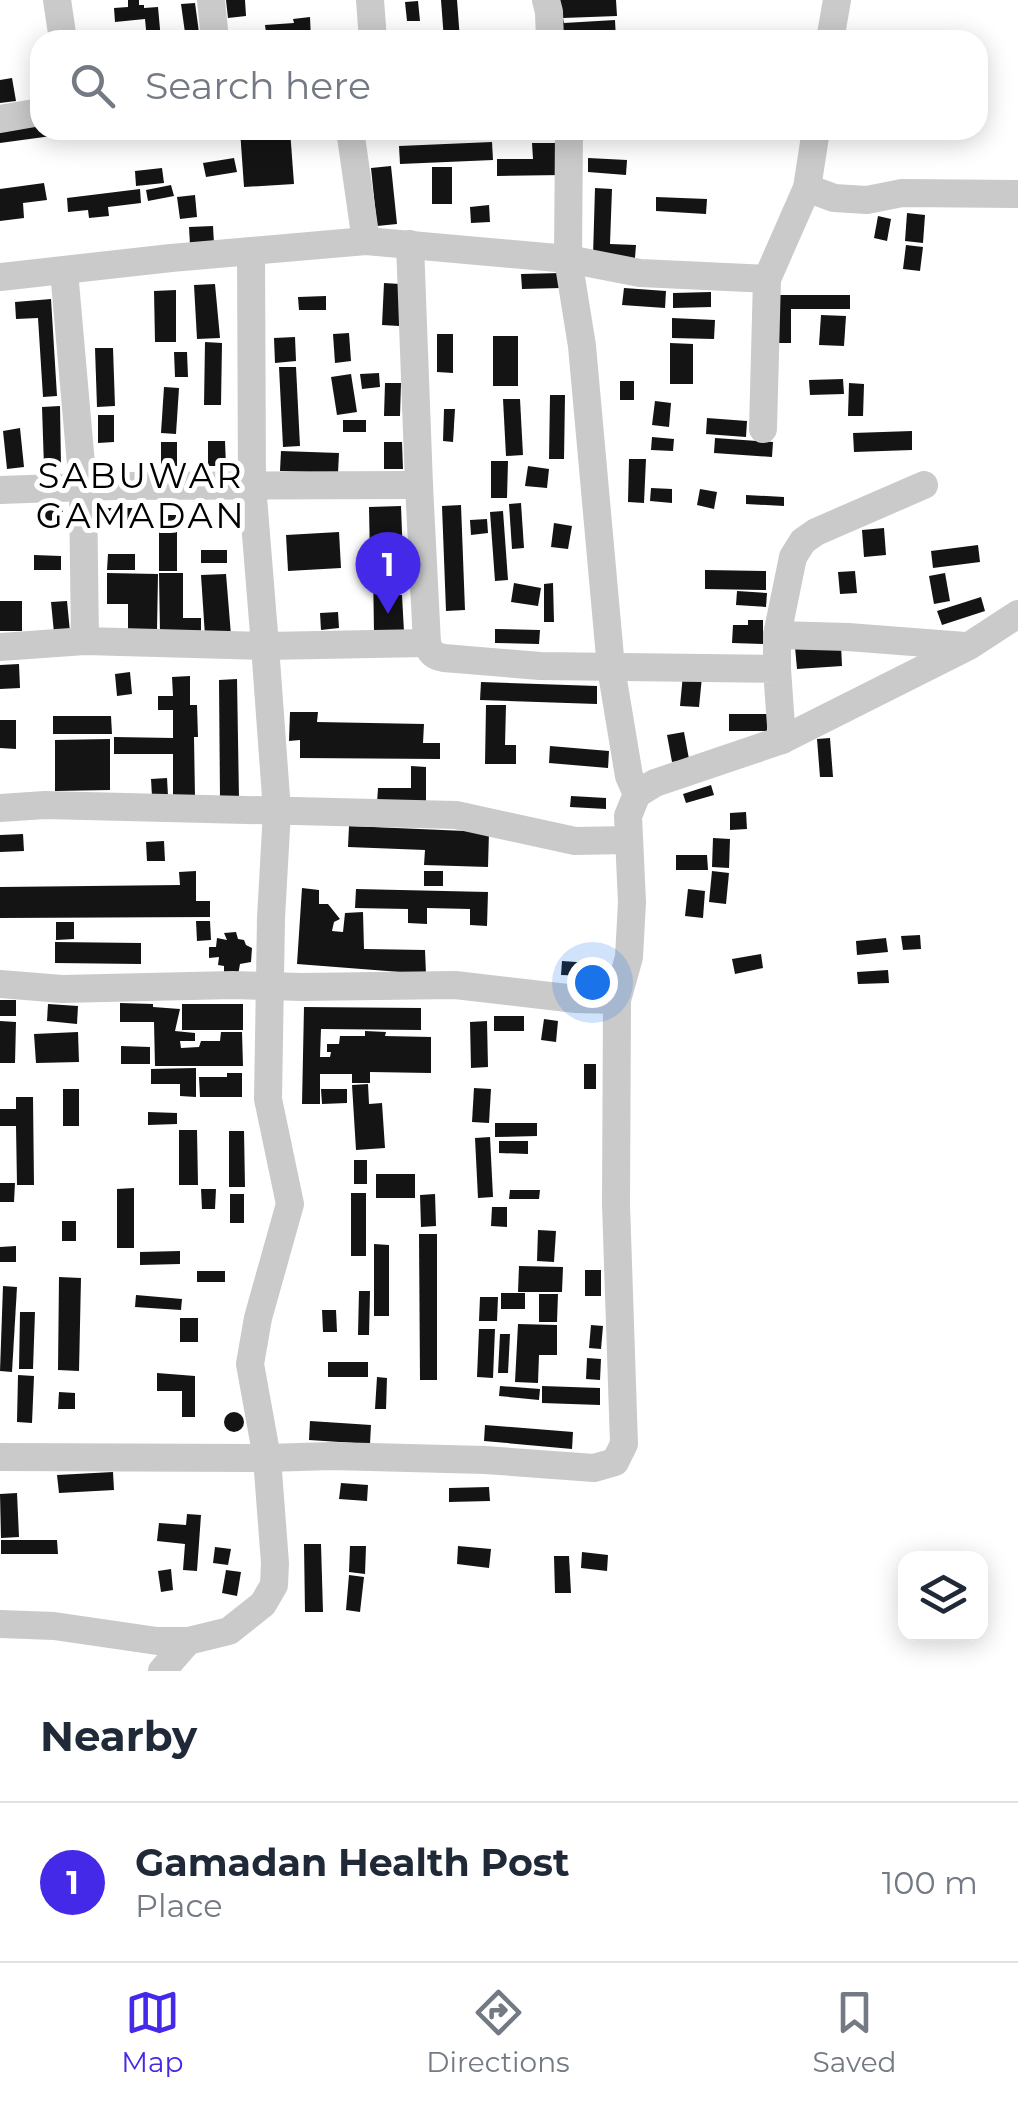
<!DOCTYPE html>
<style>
:root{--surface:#fff;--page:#f2f2f3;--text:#1f2937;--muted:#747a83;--line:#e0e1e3;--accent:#4529e9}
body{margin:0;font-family:Montserrat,sans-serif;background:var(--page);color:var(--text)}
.controls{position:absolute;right:30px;bottom:30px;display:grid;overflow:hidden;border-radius:20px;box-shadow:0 5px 25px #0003}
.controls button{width:90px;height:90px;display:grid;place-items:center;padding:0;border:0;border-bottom:2px solid var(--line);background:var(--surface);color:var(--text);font:50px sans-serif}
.you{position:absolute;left:592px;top:982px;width:35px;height:35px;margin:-25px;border:8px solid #fff;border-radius:50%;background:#1a73e8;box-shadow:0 0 0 15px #1a73e833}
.badge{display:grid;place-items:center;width:65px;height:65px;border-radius:50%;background:var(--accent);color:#fff;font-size:32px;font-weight:700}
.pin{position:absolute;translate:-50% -82px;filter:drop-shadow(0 2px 5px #0008)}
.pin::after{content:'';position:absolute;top:52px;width:35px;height:30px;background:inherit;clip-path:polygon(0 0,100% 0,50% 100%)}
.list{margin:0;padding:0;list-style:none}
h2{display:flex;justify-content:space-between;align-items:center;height:130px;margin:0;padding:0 40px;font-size:42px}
h2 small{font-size:32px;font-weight:400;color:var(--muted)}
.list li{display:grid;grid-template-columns:65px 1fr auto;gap:30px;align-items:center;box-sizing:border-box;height:160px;padding:0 40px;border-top:2px solid var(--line)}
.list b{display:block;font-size:38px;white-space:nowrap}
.list p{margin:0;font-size:32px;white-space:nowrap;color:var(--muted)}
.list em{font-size:32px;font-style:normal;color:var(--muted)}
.icon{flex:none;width:55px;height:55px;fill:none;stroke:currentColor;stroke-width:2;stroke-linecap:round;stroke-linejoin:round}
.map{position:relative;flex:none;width:1018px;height:1671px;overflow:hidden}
.search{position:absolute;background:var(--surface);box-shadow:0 5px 25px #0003;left:30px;right:30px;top:30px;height:110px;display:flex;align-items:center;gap:25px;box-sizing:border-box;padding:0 35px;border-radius:30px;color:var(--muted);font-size:38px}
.sheet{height:290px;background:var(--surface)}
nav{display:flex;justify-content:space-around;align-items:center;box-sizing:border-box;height:140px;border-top:2px solid var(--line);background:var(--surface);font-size:28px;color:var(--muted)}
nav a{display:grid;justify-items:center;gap:5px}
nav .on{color:var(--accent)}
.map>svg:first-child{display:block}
.building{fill:#141414}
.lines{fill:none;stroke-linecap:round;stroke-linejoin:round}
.minor{stroke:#cacaca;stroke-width:28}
.labels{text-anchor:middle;stroke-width:10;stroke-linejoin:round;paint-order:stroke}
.quarter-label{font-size:35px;letter-spacing:2.5px;fill:#000;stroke:#fff}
</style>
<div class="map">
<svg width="1018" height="1671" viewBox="0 0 1018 1671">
<rect width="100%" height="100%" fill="#fff"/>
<g class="building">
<path d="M128 0H139V5H144V8L158 7 161 40H147L145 19 115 22 114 8 128 7Z"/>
<path d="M226 0H245L246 16 228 18Z"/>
<path d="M441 0H457L460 40H444Z"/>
<path d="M552 0H616L617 16 563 18 564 23 615 20 616 40H554Z"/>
<path d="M418 1 420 21H407L405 2Z"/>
<path d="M195 3 200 40H186L181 4Z"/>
<path d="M310 17 311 40H267L265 25 294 23 293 19Z"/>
<path d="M523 33V40H469V37Z"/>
<path d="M12 78 16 101 0 103V80Z"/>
<path d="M40 120V130H81V132L0 143V125Z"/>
<path d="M240 130H290L294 184 244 187Z"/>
<path d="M492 142 493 160 400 164 399 146Z"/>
<path d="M532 143H562L563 175 497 176V159H533Z"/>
<path d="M234 158 237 172 206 177 203 163Z"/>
<path d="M588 158 627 160 626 175 588 172Z"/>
<path d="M391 166 397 224 377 226 371 168Z"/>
<rect x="432" y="167" width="20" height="37"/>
<path d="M162 168 164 183 136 186 135 171Z"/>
<path d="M44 183 47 200 23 203 24 218 0 221V189Z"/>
<path d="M171 185 174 196 148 201 146 190Z"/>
<path d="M595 188 612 189 610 244 636 245 635 258 593 257Z"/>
<path d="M140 189 141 203 108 207 109 216 89 218 88 210 68 212 67 198Z"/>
<path d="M195 195 197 217 180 219 177 197Z"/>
<path d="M656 197 707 199 706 214 656 211Z"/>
<path d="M489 205 490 222 471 223 470 207Z"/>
<path d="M907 213 925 215 923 243 905 241Z"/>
<path d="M878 216 891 219 887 241 874 238Z"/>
<path d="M213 226 214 244 190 245 189 227Z"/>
<path d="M906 245 923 247 920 271 903 269Z"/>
<path d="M561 273V288L522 289 521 274Z"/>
<path d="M384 283 400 284 399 326 382 325Z"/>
<path d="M215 284 220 338 197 339 194 285Z"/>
<path d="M624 288 666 291 665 308 622 305Z"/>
<path d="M176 290V342H155L154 291Z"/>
<path d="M711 292V307L673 308V293Z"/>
<path d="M775 295H850V309H791V343H775Z"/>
<path d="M326 296V310H299L298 297Z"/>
<path d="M51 299 57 396 43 397 38 318 16 319 15 302Z"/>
<path d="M821 315 846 316 844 346 819 345Z"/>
<path d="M672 318 715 320 714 339 672 338Z"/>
<path d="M349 333 351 361 335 363 333 334Z"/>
<path d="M437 334H453V373L437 372Z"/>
<rect x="493" y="336" width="25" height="50"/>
<path d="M295 337 296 361 275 363 274 338Z"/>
<path d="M205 342 222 343 221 405H204Z"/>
<path d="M670 343 693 344V384H670Z"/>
<path d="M95 348H113L115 406 97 407Z"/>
<path d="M174 352H187L188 377H175Z"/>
<path d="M279 367H296L300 446 283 447Z"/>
<path d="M379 373 380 387 362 389 360 374Z"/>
<path d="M351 374 357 412 337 415 331 377Z"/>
<path d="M843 379 844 394 810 395 809 380Z"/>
<rect x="620" y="381" width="14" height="19"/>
<path d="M385 383H401L400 416H384Z"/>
<path d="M849 383 864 384 863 416H848Z"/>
<path d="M164 387 179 388 176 434 161 433Z"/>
<path d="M550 395H565L564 459H549Z"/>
<path d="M503 399H520L523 455 506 456Z"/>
<path d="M655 401 671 403 669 427 652 425Z"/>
<path d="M60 406 61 466 44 467 42 407Z"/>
<path d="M444 409H455L453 442 443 441Z"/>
<path d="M98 415H114V442L98 443Z"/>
<path d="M707 418 747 421 746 437 706 434Z"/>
<rect x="343" y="420" width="23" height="12"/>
<path d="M20 428 24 467 7 469 3 431Z"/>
<path d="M912 431V450L854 452 853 433Z"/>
<path d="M652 437 674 439 673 451 651 450Z"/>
<path d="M715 438 773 442 772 457 714 453Z"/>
<path d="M208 441H225L226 466H208Z"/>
<rect x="161" y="442" width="16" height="24"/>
<path d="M384 442H402L403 469H384Z"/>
<path d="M281 451 339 453 338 473 280 471Z"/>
<path d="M629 459H646L644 503 628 502Z"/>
<path d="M491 461H508L507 498H491Z"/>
<path d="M528 466 549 469 547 488 525 486Z"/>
<path d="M651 488 672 489V503L650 501Z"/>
<path d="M700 489 717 492 714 509 697 505Z"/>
<path d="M746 495 784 497V506L746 504Z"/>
<path d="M521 503 524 548 512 549 509 504Z"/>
<path d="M461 505 465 610 446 611 442 506Z"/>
<path d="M401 506 403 559 370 560 369 507Z"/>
<rect x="102" y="508" width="31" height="14"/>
<path d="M39 509 63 510 62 524H39Z"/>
<path d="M503 511 508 580 495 581 490 512Z"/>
<rect x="159" y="515" width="18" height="56"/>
<path d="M487 519 488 533 471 535 470 520Z"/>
<path d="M554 523 572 526 568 549 551 547Z"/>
<path d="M884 528 886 555 864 557 862 530Z"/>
<path d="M339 532 341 568 288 571 286 535Z"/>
<path d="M978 545 980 562 933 568 931 551Z"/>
<rect x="201" y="550" width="26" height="13"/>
<path d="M108 554H135V570H107Z"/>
<path d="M34 555 61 556V570H34Z"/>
<path d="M392 566 393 595H402L404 632 374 633 373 567Z"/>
<path d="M705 570 766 571V590L705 589Z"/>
<path d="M855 571 857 593 840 594 838 572Z"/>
<path d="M107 573 158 574 157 631 128 630V604H107Z"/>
<path d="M159 573H183V618H201V634H160Z"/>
<path d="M945 573 950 601 934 604 929 576Z"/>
<path d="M226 574 231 635 205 636 201 575Z"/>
<path d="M514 583 541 588 538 606 511 602Z"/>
<path d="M553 583 554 622H544V584Z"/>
<path d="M737 591 767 593 766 607 736 605Z"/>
<path d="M981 597 985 611 942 625 937 611Z"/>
<rect x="0" y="601" width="22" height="30"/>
<path d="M67 601 70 632 54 633 51 602Z"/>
<path d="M338 612 339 628 321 630 320 613Z"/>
<path d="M748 620H763V644L732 643 733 625H748Z"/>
<path d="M495 629 540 630 539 644 495 643Z"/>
<path d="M841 645 842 666 797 669 795 647Z"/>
<path d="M19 664 20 688 0 689V665Z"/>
<path d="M130 672 132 694 117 696 115 674Z"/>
<path d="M683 674 702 677 699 707 680 706Z"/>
<path d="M190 676V705H197L198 737H194L195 798H173V754H114V737L173 738V710H158V696H173L172 677Z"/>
<path d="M237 679 239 799H220L219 680Z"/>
<path d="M481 682 597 686V704L480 700Z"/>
<path d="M486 705H506L505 745H516V764H485Z"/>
<path d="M290 712H318L317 722 424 724 423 743H440V759L300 758V740L289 741Z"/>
<rect x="729" y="714" width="38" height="17"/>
<path d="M53 716H111L112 734H53Z"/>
<path d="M0 720H16V749L0 748Z"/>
<path d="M684 732 689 759 672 762 667 735Z"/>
<path d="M830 738 833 777H820L817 739Z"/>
<path d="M110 739V790L55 791V740Z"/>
<path d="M550 746 609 751 608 768 549 763Z"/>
<path d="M411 766 426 767V804L377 803 378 788H411Z"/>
<path d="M167 778 168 796H152L151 779Z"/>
<path d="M711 785 714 795 686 803 683 794Z"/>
<path d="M571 796 606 798V809L570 807Z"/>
<path d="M746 812 747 829 730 830V813Z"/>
<path d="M349 826 489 832 488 867 424 865 425 850 348 847Z"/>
<path d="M23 834 24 851 0 852V835Z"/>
<path d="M713 838 730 839 729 868 712 867Z"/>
<path d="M164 841 165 861H147L146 842Z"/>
<path d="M676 855H707L708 870H676Z"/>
<path d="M196 871V901H210V917L0 918V887L180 885 179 872Z"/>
<rect x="424" y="871" width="19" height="15"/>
<path d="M712 871 729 873 726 904 709 902Z"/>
<path d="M302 888 319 890V904H328L340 919 334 922 332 931 343 932 345 913 363 912 364 949 425 950 426 974 297 964Z"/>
<path d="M356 889 488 892 487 926 470 925V909L427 908V924L408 923V909L355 908Z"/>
<path d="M688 889 705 891 703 918 685 916Z"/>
<path d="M196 921H210L211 940 197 941Z"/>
<path d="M56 922H74V939L56 940Z"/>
<path d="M236 932 238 939 244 940 246 945 252 948 251 962 240 964 238 975 224 974V966L218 965 219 957 209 958V947H216L217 938 227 940 224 933Z"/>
<path d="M920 935 921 949 903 950 901 936Z"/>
<path d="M886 938 888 952 857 955 856 941Z"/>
<path d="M55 942 141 943V964L55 963Z"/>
<path d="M761 954 763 968 735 974 732 959Z"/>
<path d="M562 961 590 963 589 976 561 975Z"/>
<path d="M888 970 889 983 858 984 857 972Z"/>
<rect x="0" y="1000" width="16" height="16"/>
<path d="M120 1003 153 1004V1007L180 1009 175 1031 195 1033V1041H180L181 1048 199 1047 201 1041H220L221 1032H242L243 1066H155L154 1022H120Z"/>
<path d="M48 1004 78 1006 77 1024 47 1021Z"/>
<rect x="182" y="1004" width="61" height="26"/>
<path d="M304 1007 421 1008V1030L321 1029 320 1057H330L331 1052H327V1044H339L340 1036H365V1031L386 1032 385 1036 431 1037V1073L370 1072V1083H352V1074H320V1104H302Z"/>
<rect x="494" y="1016" width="30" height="15"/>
<path d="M544 1019 558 1021 556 1042 541 1040Z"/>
<path d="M0 1021 16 1022 15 1063H0Z"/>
<path d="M487 1021 488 1067 471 1068 470 1022Z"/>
<path d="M78 1032 79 1062 36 1063 34 1034Z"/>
<path d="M121 1046 150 1047V1064H121Z"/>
<rect x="584" y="1064" width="12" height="25"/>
<path d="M196 1068V1097L180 1096V1084H151V1069Z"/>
<path d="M227 1073H242V1097H200L199 1077H227Z"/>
<path d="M368 1084 369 1104 382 1103 385 1148 356 1150 352 1085Z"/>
<path d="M474 1088 491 1089 489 1123 472 1122Z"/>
<rect x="63" y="1089" width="16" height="37"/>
<path d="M321 1089H347V1103L322 1104Z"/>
<path d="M16 1097H33L34 1185H17L16 1126H0V1109H16Z"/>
<path d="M148 1112 177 1113V1124L148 1125Z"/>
<path d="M495 1123H537V1136L495 1137Z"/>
<path d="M179 1130H197L198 1185H179Z"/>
<path d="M229 1131H244L245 1187H229Z"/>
<path d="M490 1137 493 1197 478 1198 475 1138Z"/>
<path d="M499 1141H528V1154L499 1153Z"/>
<rect x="354" y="1160" width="13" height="24"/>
<rect x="376" y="1174" width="39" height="24"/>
<path d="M0 1183H15L14 1202H0Z"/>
<path d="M134 1188V1248H117V1189Z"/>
<path d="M201 1189H216L215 1209H202Z"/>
<path d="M510 1190H540L539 1199H509Z"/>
<rect x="351" y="1193" width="15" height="63"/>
<rect x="230" y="1194" width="14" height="29"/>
<path d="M435 1194 436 1226 421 1227 420 1195Z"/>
<path d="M492 1207H507V1227L491 1226Z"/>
<rect x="62" y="1221" width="14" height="20"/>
<path d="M538 1230 556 1231 554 1262 537 1261Z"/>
<path d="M419 1234H437V1380H420Z"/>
<path d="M374 1244 389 1245V1316H374Z"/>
<path d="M16 1246V1262H0V1247Z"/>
<path d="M180 1251V1264L140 1265V1252Z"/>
<path d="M519 1266 563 1267 562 1292H518Z"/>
<rect x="585" y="1270" width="16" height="26"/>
<rect x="197" y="1271" width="28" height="11"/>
<path d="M59 1277 81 1278 79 1371 58 1370Z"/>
<path d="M3 1286 17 1287 12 1372 0 1371Z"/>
<path d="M359 1291H370L369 1335H358Z"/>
<rect x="501" y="1293" width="24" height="16"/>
<path d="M539 1294H558L557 1322H539Z"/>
<path d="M136 1295 182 1299 181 1310 135 1307Z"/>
<path d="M480 1297H498L497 1321H479Z"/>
<path d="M322 1310H336L337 1332H323Z"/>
<path d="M20 1312H35L33 1369H19Z"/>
<rect x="180" y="1318" width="18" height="24"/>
<path d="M518 1324 557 1325V1355H539L538 1383 515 1382Z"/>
<path d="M591 1325 603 1326 601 1349 589 1348Z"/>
<path d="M479 1329H495L493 1378 477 1377Z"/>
<path d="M500 1334H510L508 1373H498Z"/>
<path d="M587 1358 601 1359 600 1380 586 1379Z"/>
<rect x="328" y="1362" width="40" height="15"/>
<path d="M157 1373 195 1376V1417H182V1391H157Z"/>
<path d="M18 1375 34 1376 32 1423 17 1422Z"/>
<path d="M377 1377 387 1378 386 1409H375Z"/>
<path d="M500 1386 540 1389 539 1400 499 1396Z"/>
<path d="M542 1386 600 1388V1405L542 1403Z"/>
<path d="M59 1392 75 1393V1409H58Z"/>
<circle cx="234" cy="1422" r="10"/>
<path d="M310 1421 371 1425 370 1444 309 1440Z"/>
<path d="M485 1425 573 1432 572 1449 484 1441Z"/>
<path d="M113 1472 114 1490 59 1493 57 1475Z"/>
<path d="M341 1483 368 1485 367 1501 339 1499Z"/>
<path d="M489 1487 490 1501 449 1502V1488Z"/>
<path d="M17 1493 19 1537 1 1538 0 1494Z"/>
<path d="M187 1514 201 1515 197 1571 183 1570 185 1544 157 1541 159 1523 186 1525Z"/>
<path d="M1 1540H57L58 1554H1Z"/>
<path d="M304 1544H321L323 1612H305Z"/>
<path d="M350 1546H366L365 1574 349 1572Z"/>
<path d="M458 1546 491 1549 489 1568 457 1564Z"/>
<path d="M215 1547 231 1549 228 1565 213 1563Z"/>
<path d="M582 1552 608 1555 607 1571 581 1568Z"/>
<path d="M554 1556H569L571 1593H555Z"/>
<path d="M171 1569 173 1590 161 1592 158 1571Z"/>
<path d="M226 1570 241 1572 237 1596 222 1593Z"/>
<path d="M349 1575 364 1577 360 1612 346 1610Z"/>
</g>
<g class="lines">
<g class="minor">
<path d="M57 0 63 40"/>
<path d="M211 0 215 40"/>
<path d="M370 0 373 40"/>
<path d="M546 0 549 12 550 40"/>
<path d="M830 40 837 0"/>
<path d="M0 119 40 112"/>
<path d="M350 130 366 241"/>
<path d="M569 130 568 259 582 346 611 668 629 776 637 794"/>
<path d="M816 130 807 188 834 198 867 200 902 193 1018 194"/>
<path d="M410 244 419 485 427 643C430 653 434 656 444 658L540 666 777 669 782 740"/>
<path d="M251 251 252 485 265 646 427 643"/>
<path d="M64 271 83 487 85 641"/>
<path d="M0 277 171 258 366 241 568 259 640 273 767 279 807 188"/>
<path d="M763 429 767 279"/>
<path d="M0 490 114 486 419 485"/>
<path d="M777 635 848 637 965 646"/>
<path d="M0 647 85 641 265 646 277 811 271 918 268 1099 290 1204 258 1318 250 1364 267 1458 275 1563 274 1585 263 1604 229 1631 188 1641H157L54 1626 0 1624"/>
<path d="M777 669V635L793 557 803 541 816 532 924 485"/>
<path d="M0 808 45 805 456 815 575 841 629 840"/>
<path d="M0 984 62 989 233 985 301 987 455 985 576 999 617 1000 629 957 632 902 628 816 637 794 655 783 782 740 969 646 1018 614"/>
<path d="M0 1457 267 1458 332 1456 485 1460 594 1468 615 1462 624 1444 616 1204 617 1000"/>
<path d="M162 1671 188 1641"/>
</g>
</g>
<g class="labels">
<g class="quarter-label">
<text x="141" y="488">SABUWAR<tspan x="141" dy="40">GAMADAN</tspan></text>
</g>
</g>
</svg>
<div class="controls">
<button><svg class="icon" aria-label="layers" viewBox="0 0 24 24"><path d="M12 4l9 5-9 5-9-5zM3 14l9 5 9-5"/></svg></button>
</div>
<div class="you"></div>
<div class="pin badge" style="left:388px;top:614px">1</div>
<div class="search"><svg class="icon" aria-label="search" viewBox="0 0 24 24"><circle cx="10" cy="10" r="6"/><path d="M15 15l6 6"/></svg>Search here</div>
</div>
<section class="sheet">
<h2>Nearby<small></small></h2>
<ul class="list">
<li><span class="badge">1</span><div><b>Gamadan Health Post</b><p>Place</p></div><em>100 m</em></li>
</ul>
</section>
<nav>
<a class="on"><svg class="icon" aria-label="map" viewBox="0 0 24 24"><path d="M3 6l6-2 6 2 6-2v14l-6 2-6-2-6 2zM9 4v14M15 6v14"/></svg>Map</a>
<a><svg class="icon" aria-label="directions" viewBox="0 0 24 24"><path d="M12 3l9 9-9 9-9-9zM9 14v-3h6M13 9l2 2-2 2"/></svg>Directions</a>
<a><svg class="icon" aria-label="saved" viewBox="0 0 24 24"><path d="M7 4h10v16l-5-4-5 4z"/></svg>Saved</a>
</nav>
